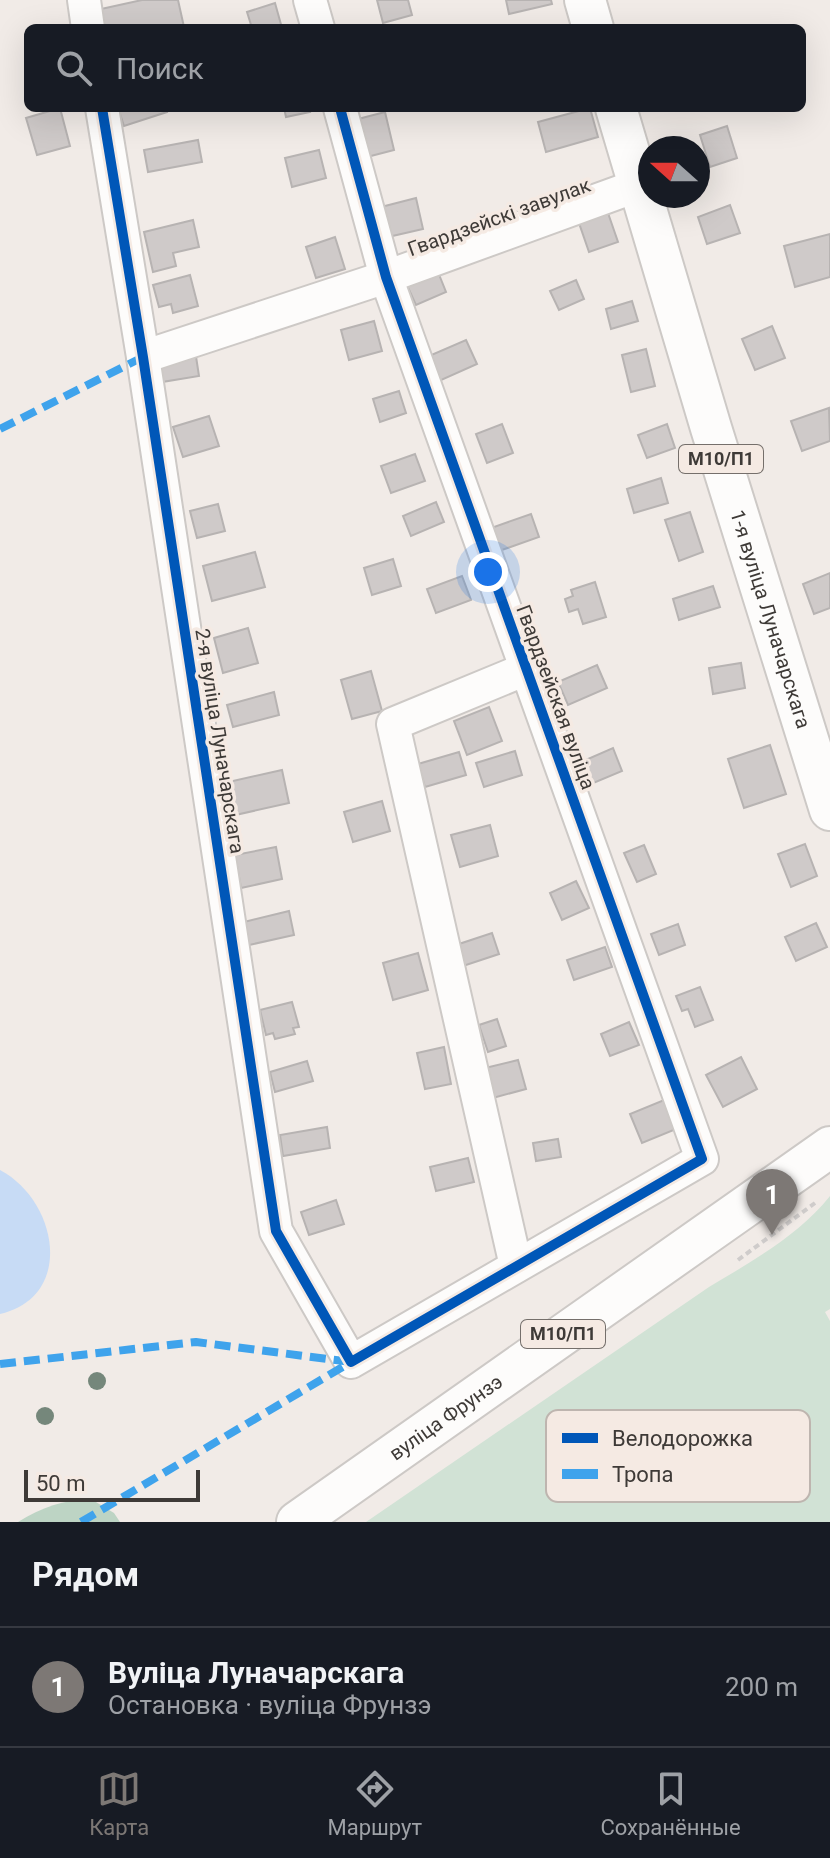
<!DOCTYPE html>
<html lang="ru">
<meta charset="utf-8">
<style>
:root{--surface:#171b24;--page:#20242c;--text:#f1f3f6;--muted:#9ea1a6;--line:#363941;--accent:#7d7875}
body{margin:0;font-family:Roboto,sans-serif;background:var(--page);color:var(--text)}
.compass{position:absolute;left:638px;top:136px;width:72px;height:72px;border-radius:50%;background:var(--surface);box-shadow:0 8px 32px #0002;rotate:291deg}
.scale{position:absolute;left:24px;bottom:20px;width:176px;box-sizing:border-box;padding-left:8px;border:4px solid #3e3a37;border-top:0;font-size:22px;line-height:28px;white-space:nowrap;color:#3e3a37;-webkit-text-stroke:6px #f5eae3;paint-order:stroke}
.you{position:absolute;left:488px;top:572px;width:28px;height:28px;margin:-20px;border:6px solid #fff;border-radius:50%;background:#1a73e8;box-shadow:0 0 0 12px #1a73e833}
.badge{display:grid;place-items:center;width:52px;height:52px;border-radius:50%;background:var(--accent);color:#fff;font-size:26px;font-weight:700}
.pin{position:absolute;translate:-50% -66px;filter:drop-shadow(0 2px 4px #0008)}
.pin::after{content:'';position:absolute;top:42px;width:28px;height:24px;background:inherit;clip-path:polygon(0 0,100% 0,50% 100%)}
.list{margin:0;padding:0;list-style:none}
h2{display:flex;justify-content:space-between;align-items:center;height:104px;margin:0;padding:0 32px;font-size:34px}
h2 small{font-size:26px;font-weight:400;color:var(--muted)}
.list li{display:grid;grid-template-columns:52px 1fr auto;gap:24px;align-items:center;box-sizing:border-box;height:120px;padding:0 32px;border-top:2px solid var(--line)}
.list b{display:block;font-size:30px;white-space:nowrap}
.list p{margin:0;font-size:26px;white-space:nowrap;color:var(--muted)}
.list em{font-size:26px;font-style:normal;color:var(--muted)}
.icon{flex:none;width:44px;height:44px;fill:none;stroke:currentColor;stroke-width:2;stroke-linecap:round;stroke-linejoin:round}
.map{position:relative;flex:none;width:830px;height:1522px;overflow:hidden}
.search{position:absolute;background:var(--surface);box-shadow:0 8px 32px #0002;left:24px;right:24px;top:24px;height:88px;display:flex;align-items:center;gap:20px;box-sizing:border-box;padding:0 28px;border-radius:12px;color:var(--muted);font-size:30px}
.sheet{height:224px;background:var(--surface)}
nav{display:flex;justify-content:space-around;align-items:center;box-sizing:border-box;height:112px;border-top:2px solid var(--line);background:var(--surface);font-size:22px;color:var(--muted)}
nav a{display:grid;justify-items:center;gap:4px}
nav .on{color:var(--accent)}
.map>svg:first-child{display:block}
.green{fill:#d1e2d5}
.forest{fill:#bdd4c4}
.water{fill:#c7dbf5}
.building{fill:#cfcac9;stroke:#b7b3b2;stroke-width:2}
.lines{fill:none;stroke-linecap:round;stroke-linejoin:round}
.minor-casing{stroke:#cdc9c6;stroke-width:36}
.major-casing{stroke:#cdc9c6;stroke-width:44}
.path{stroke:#cfcccb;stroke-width:4;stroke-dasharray:6 4;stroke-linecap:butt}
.minor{stroke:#fdfcfb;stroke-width:32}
.major{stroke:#fdfcfb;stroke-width:40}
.quiet{stroke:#3fa3ec;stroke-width:8;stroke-dasharray:16 8;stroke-linecap:butt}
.cycleway-casing{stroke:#f5eae3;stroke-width:15}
.cycleway{stroke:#0057b8;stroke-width:10}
.tree{fill:#75877b}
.labels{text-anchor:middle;stroke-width:7;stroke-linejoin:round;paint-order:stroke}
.shield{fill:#f5eae3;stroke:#756f6b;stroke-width:2}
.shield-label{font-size:18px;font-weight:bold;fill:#3e3a37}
.street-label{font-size:20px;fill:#3e3a37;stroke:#f5eae3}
.key{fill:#f5eae3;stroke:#beb5af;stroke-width:2}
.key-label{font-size:22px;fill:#3e3a37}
</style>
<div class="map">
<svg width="830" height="1522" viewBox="0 0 830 1522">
<rect width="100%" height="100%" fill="#f1ebe7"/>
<path class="green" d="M830 1196V1309L825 1312 830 1321V1522H366L709 1287C751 1262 799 1235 830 1196Z"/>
<path class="forest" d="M91 1499 114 1513 120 1522H18C42 1507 63 1500 91 1499Z"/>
<path class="water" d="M0 1170C57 1200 76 1296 0 1314Z"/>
<g class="building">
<path d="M142 0H178L184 27 105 28 101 9Z"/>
<path d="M377 0H408L412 15 383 23Z"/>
<path d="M506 0H551L552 4 509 14Z"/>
<path d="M275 3 282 28H252L247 12Z"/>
<path d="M60 108 70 146 37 155 26 118Z"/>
<path d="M118 108H166L167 112 124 126Z"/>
<path d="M284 108H309L310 112 286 117Z"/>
<path d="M590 108 598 137 546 152 538 122Z"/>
<path d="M385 112 394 150 367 157 358 119Z"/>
<path d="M727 126 737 158 710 167 700 135Z"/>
<path d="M198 140 202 162 148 172 144 150Z"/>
<path d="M319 150 326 178 292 187 285 158Z"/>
<path d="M416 198 423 229 388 237 381 207Z"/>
<path d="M730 205 740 233 707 244 698 217Z"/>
<path d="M608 213 618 242 589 252 579 223Z"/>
<path d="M193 220 199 247 173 253 176 266 153 272 144 232Z"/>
<path d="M830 234V277L795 287 784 246Z"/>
<path d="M335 237 345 269 316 278 306 247Z"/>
<path d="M436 267 446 292 416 305 405 281Z"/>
<path d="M190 275 198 306 173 313 171 304 159 307 153 285Z"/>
<path d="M576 280 584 299 559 310 550 291Z"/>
<path d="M632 301 638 321 611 329 606 309Z"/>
<path d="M374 321 382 351 349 360 341 330Z"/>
<path d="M772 326 785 358 755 370 742 339Z"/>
<path d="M466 340 477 364 439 381 429 356Z"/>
<path d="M646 349 655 386 631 392 622 355Z"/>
<path d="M195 350 199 376 162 382 158 357Z"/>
<path d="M399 391 406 413 380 422 373 399Z"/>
<path d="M829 408 830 441 802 451 791 421Z"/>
<path d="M209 416 219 446 183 457 173 427Z"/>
<path d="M502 424 513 453 487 463 476 434Z"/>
<path d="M667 424 675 448 647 458 638 435Z"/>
<path d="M415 454 425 481 391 493 381 466Z"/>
<path d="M661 478 668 503 634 513 627 489Z"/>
<path d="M436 502 444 522 411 536 403 516Z"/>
<path d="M218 504 225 531 197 538 190 511Z"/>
<path d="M690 512 703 552 679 561 665 520Z"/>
<path d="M531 514 539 537 499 551 491 528Z"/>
<path d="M255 552 265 587 212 601 203 566Z"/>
<path d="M393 559 401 586 372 595 364 568Z"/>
<path d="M830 573V608L814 614 803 584Z"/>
<path d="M462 576 471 600 436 613 427 589Z"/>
<path d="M595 582 606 617 583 624 578 609 569 612 565 599 573 596 571 590Z"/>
<path d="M713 586 720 607 679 620 673 599Z"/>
<path d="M248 628 258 663 223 673 214 638Z"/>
<path d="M741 663 745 688 713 694 709 668Z"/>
<path d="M597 665 607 688 568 705 558 682Z"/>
<path d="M371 671 382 711 352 719 341 680Z"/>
<path d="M274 692 279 715 233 727 227 705Z"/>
<path d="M489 707 502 741 467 755 454 721Z"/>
<path d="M770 745 786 794 744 808 728 759Z"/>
<path d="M613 748 622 771 591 784 581 762Z"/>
<path d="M515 751 522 775 484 787 476 763Z"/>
<path d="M459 752 466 775 425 787 418 764Z"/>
<path d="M282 770 289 803 231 816 224 783Z"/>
<path d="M382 801 390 831 353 842 344 812Z"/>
<path d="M490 825 498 856 460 867 451 835Z"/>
<path d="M805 844 817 876 791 887 778 854Z"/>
<path d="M644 845 656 874 637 882 624 853Z"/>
<path d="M276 847 282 879 241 888 235 855Z"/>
<path d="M576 881 589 908 562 920 550 893Z"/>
<path d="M289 911 294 935 249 945 244 922Z"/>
<path d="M816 923 827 947 796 961 785 937Z"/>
<path d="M678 924 685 945 659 955 651 934Z"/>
<path d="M492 933 499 954 463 966 456 945Z"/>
<path d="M605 947 612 967 574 980 567 960Z"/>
<path d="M418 953 428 990 393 1000 383 963Z"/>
<path d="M700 987 713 1020 695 1027 688 1009 682 1011 676 996Z"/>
<path d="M292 1002 299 1027 293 1028 295 1034 275 1039 273 1033 266 1035 260 1010Z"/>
<path d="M497 1019 506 1046 488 1052 479 1025Z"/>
<path d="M629 1022 639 1045 610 1056 601 1034Z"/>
<path d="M444 1047 451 1084 425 1089 417 1053Z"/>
<path d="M741 1057 757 1089 723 1107 706 1075Z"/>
<path d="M518 1060 526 1089 489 1099 481 1069Z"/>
<path d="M307 1061 313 1081 275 1092 270 1072Z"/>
<path d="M669 1098 681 1127 642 1143 630 1114Z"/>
<path d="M327 1127 330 1148 283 1156 280 1135Z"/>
<path d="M558 1139 561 1157 536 1161 533 1143Z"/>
<path d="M468 1158 474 1182 436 1191 430 1167Z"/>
<path d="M336 1200 344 1224 309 1235 301 1212Z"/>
</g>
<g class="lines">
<defs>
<g id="minor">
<path d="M84 0 88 28"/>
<path d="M310 0 318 28"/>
<path d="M102 108 143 357 276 1231 351 1362 702 1159 386 277 340 108"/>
<path d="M143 357 386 277 639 185"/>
<path d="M516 1266 393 724 526 669"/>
</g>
<g id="major">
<path d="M585 0 593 28"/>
<path id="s1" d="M616 108 711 428 830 810"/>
<path id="s2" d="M297 1522 830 1147"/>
</g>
</defs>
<use href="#minor" class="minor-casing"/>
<use href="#major" class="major-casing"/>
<path class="path" d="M738 1260 815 1203"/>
<use href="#minor" class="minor"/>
<use href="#major" class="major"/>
<g class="quiet">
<path d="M0 429 143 357"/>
<path d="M0 1364 196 1342 351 1362"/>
<path d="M81 1522 351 1362"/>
</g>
<defs>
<path id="cycleway" d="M102 108 143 357 276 1231 351 1362 702 1159 386 277 340 108"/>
</defs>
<use href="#cycleway" class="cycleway-casing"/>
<use href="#cycleway" class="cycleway"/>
</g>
<g class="tree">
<circle cx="97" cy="1381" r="9"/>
<circle cx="45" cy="1416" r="9"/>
</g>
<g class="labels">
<g class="shield">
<rect x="679" y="445" width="84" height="28" rx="6"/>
<rect x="521" y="1320" width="84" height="28" rx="6"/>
</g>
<g class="shield-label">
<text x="721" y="465">М10/П1</text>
<text x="563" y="1340">М10/П1</text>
</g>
<g class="street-label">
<text transform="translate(499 217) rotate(-20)" y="7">Гвардзейскі завулак</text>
<text dy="7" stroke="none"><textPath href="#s1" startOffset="534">1-я вуліца Луначарскага</textPath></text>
<text transform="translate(556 697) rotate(70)" y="7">Гвардзейская вуліца</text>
<text transform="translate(220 741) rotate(81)" y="7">2-я вуліца Луначарскага</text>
<text dy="7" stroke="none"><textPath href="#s2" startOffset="182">вуліца Фрунзэ</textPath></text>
</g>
</g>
<rect x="546" y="1410" width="264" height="92" rx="12" class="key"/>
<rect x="562" y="1433" width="36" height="10" fill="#0057b8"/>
<rect x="562" y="1469" width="36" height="10" fill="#3fa3ec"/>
<g class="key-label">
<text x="612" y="1446">Велодорожка</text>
<text x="612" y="1482">Тропа</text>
</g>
</svg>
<svg class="compass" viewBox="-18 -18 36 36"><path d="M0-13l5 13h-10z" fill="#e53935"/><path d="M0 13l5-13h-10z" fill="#9ea1a6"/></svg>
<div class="scale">50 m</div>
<div class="you"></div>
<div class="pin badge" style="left:772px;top:1235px">1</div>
<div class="search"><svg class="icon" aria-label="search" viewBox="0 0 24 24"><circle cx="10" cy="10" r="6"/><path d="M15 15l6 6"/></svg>Поиск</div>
</div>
<section class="sheet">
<h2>Рядом<small></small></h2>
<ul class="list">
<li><span class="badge">1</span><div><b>Вуліца Луначарскага</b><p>Остановка · вуліца Фрунзэ</p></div><em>200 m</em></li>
</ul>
</section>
<nav>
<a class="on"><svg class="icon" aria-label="map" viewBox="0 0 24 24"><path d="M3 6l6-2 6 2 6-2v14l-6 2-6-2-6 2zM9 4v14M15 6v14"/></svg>Карта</a>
<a><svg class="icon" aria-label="directions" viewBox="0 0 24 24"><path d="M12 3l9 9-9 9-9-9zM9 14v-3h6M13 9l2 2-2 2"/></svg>Маршрут</a>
<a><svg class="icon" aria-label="saved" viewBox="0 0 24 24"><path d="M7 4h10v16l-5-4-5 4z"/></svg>Сохранённые</a>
</nav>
